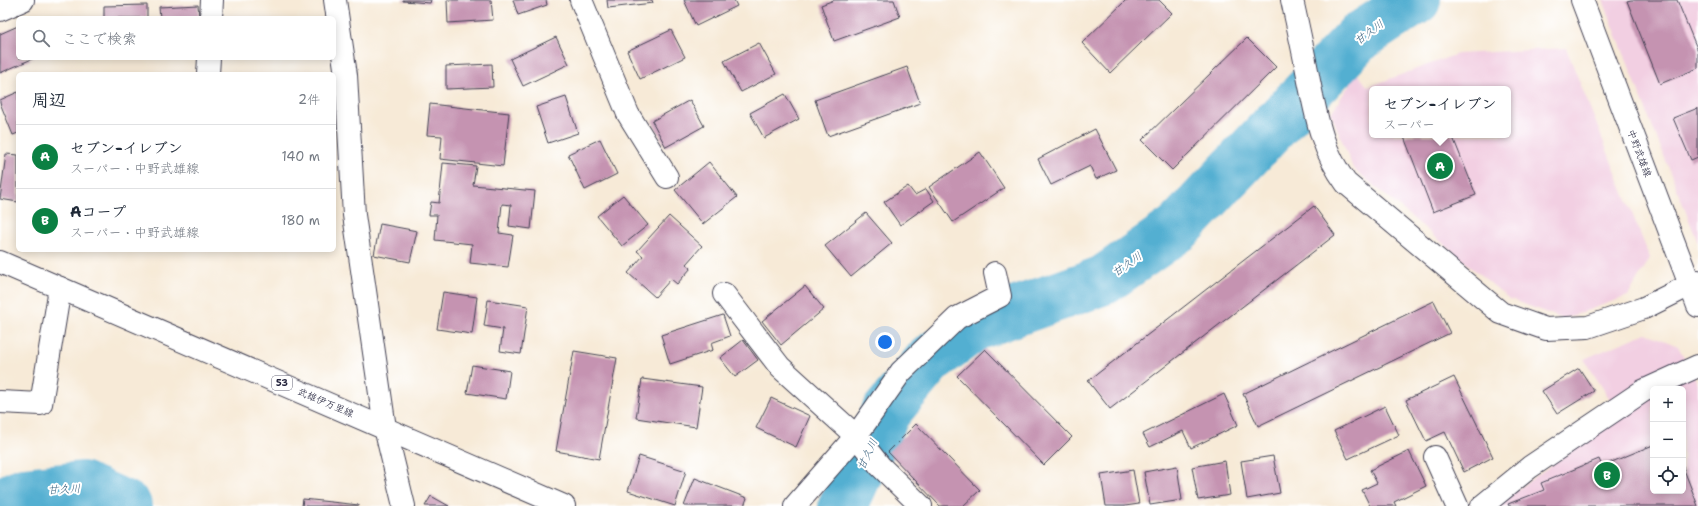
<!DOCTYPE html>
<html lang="ja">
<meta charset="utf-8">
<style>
:root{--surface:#fff;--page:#f2f2f3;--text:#1f2937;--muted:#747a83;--line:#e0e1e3;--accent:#0b8043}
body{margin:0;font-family:"Shantell Sans","Klee One",sans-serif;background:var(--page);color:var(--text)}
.controls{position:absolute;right:12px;bottom:12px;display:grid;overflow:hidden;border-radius:6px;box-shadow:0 2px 10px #0003}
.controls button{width:36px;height:36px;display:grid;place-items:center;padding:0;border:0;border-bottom:1px solid var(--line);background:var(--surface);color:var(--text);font:20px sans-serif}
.you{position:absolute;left:885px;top:342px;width:14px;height:14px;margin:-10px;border:3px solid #fff;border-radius:50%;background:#1a73e8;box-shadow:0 0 0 6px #1a73e833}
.badge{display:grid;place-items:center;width:26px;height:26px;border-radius:50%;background:var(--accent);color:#fff;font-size:13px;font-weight:700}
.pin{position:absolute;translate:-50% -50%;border:2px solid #fff;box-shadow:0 1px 4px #0006}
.popup{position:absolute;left:1369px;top:86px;width:142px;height:52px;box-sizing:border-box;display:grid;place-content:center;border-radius:6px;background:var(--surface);filter:drop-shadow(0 1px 3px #0005);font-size:13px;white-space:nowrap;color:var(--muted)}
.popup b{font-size:15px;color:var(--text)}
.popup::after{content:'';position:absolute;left:50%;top:100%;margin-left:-8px;border:8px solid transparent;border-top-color:var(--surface)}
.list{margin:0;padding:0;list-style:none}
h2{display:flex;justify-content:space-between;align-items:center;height:52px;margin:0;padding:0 16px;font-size:17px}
h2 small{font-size:13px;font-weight:400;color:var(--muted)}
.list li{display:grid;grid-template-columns:26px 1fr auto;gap:12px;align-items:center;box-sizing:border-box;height:64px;padding:0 16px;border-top:1px solid var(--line)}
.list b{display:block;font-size:15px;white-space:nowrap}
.list p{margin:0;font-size:13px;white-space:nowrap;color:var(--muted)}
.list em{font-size:13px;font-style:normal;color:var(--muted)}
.icon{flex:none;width:22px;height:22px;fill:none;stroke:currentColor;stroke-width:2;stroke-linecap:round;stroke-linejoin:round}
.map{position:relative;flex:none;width:1698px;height:506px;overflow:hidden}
.search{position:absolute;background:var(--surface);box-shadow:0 2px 10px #0003;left:16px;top:16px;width:320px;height:44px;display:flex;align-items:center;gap:10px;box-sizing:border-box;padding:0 14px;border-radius:6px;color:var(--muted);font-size:15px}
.panel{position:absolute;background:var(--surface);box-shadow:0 2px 10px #0003;left:16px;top:72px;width:320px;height:180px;border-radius:6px}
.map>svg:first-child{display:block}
.built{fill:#f2cfe2;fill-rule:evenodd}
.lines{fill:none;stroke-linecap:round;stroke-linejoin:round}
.river{stroke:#53afd1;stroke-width:50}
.building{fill:#c593b1}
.street-casing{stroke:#424052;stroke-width:24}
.secondary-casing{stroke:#424052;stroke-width:24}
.primary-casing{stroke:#424052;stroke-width:24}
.street{stroke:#fff;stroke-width:22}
.secondary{stroke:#fff;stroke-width:22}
.primary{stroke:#fff;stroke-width:22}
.labels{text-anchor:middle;stroke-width:4;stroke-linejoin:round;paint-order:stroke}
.shield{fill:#fff;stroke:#646476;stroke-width:1}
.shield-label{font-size:9px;font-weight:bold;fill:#22223b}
.street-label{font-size:10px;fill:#22223b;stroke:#fff}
.water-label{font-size:11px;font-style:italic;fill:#38617e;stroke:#fff}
</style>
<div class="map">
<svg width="1698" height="506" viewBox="0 0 1698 506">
<rect width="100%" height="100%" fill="#fff"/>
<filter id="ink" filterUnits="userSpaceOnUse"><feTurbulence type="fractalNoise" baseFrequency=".025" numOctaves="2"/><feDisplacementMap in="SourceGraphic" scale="8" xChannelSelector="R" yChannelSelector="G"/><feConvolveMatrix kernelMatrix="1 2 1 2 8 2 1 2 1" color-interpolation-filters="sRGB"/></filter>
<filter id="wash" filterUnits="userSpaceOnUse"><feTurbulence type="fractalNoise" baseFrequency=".012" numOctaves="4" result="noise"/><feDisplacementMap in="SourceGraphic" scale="16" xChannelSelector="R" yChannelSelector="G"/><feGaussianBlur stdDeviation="0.9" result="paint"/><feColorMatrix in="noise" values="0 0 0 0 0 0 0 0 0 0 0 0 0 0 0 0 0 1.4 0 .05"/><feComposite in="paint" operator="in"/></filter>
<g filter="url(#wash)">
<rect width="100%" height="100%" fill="#f7ead7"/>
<g class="built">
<path d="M1603 0H1698V243Z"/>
<path d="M1566 48 1650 258 1628 296 1563 319 1508 298 1353 168 1331 113 1357 73 1368 87 1457 54ZM1372 89H1508V135H1372Z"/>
<path d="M1646 333 1678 346 1698 384V506H1495L1620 415 1584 359ZM1653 389H1683V491H1653Z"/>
</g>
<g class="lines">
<g class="river">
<path d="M0 503 23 492 82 486 127 506"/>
<path d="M843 506 886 412 929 360 975 326 1104 280 1178 228 1359 37 1416 0"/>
</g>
</g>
<g id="blocks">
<g class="building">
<path d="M403 0H431L430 3 403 1Z"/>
<path d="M447 0H491L493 20 448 23Z"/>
<path d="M513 0H546L547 5 518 15Z"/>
<path d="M607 0H652L653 3 608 8Z"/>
<path d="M684 0H734L737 6 696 26Z"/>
<path d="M834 0H894L900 17 834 41 821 5Z"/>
<path d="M1126 0H1159L1172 13 1110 73 1082 43Z"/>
<path d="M1631 0H1677L1698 51V68L1660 84 1627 1Z"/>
<path d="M147 5V18H104V6Z"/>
<path d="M198 5 199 18H160L159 7Z"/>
<path d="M18 26V58H34L0 73V34Z"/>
<path d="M671 30 685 57 640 79 627 51Z"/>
<path d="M556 37 569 64 523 86 510 59Z"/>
<path d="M1247 38 1276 67 1172 170 1142 140Z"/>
<path d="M759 43 776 74 741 92 724 61Z"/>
<path d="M492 64 493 87 446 89V66Z"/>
<path d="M907 67 920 103 828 136 815 100Z"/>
<path d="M18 92V133L13 135 0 103V100Z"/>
<path d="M785 94 799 119 764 138 750 113Z"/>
<path d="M566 97 578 133 548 143 536 107Z"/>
<path d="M690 100 704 126 666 147 652 121Z"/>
<path d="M430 104 509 113 503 166 440 159 442 136 427 135Z"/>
<path d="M1698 108V157L1691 160 1673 118Z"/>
<path d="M1095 129 1116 170 1096 179 1090 166 1051 185 1038 159Z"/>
<path d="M1409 135H1452L1476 195 1433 212 1404 137Z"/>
<path d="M600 139 617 174 585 190 568 154Z"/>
<path d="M980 152 1004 188 953 222 929 187Z"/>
<path d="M6 154 18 155V202L0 199Z"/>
<path d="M709 162 737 197 703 224 675 190Z"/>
<path d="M443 163 476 166 473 185 535 191 531 229 509 226 511 205 502 204 499 233 513 235 508 267 470 263 472 244 435 240 437 215H429L431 202 439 203Z"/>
<path d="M908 186 915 195 926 189 934 201 900 225 884 202Z"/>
<path d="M623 195 648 225 622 246 597 216Z"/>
<path d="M1314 206 1335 235 1110 409 1088 381Z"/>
<path d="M866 213 892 243 851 277 825 246Z"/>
<path d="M669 216 702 246 686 264 691 268 677 284 671 279 655 297 628 273 643 256 637 251Z"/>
<path d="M380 224 417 231 410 262 374 255Z"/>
<path d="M805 286 824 309 781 345 762 321Z"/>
<path d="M443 292 477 297 472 334 437 329Z"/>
<path d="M488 300 528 306 521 354 500 351 503 329 484 326Z"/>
<path d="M1434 301 1450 333 1258 426 1243 394Z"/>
<path d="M723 315 730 336 711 343 713 350 670 364 661 335Z"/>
<path d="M743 340 758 360 735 377 720 358Z"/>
<path d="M985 349 1072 437 1044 465 957 376Z"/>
<path d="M574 351 617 358 599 459 556 451Z"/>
<path d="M472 365 510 371 506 399 467 393Z"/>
<path d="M1579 368 1594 391 1557 414 1542 391Z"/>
<path d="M1454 377 1493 457 1464 472 1445 432 1426 441 1406 400Z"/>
<path d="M642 379 702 387 696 427 636 418Z"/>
<path d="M1224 394 1238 425 1191 448 1183 431 1150 447 1143 434Z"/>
<path d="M771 398 810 416 796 447 756 428Z"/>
<path d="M1385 406 1399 435 1348 459 1334 431Z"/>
<path d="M916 424 980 490 963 506H940L888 452Z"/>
<path d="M1653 445V491H1683V467L1698 506H1509L1508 504 1544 490 1541 483 1599 459 1602 466Z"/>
<path d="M1409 451 1426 486 1394 502 1396 506H1370L1362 490 1377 483 1370 470Z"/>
<path d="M639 456 686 471 675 506 628 491Z"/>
<path d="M1273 456 1280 493 1247 499 1241 461Z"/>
<path d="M1225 461 1230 495 1198 500 1192 467Z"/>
<path d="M1177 466 1182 500 1150 505 1144 472Z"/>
<path d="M1133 470 1139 504 1125 506H1106L1101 475Z"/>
<path d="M695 478 747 498 744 506H684Z"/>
<path d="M431 496 449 506H425Z"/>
<path d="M303 499 359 505V506H302Z"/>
</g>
</g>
</g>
<g filter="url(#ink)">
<use href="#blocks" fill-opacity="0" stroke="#424052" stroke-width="1"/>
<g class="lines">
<defs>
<g id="street">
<path d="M335 0 346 75 354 215 385 428 404 506"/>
<path d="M581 0 628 114 667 177"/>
<path d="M1292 0C1298 27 1304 54 1309 81 1317 120 1322 150 1346 183L1501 313 1546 329 1588 327 1644 308 1698 281"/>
<path d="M0 10 23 0"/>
<path d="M211 18 212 0"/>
<path d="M208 74 209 58"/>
<path d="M724 294 780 367 856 436 880 466 921 506"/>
<path d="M0 402 41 404 60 288"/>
<path d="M1435 457 1457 506"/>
<path d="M795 506 856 436 901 372 957 318 1000 296 995 273"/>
<path d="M1482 506 1530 467 1643 391 1698 366"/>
</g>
<path id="secondary" d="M1582 0 1698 306"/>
<path id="primary" d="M0 262 564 506"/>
</defs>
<use href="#street" class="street-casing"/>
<use href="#secondary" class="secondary-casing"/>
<use href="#primary" class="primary-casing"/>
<use href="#street" class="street"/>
<use href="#secondary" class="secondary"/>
<use href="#primary" class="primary"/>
</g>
</g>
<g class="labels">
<rect class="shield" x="272" y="376" width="20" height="14" rx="3"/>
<g class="shield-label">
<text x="282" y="386">53</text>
</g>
<g class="street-label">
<text transform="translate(1640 153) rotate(69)" y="4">中野武雄線</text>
<text transform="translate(326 402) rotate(23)" y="4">武雄伊万里線</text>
</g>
<g class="water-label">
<text transform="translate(1369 32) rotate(-37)" y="4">甘久川</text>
<text transform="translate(1127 264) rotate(-35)" y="4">甘久川</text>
<text transform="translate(867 454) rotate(-65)" y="4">甘久川</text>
<text transform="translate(64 489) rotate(-3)" y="4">甘久川</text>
</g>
</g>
</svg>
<div class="controls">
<button>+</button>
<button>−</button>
<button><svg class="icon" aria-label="locate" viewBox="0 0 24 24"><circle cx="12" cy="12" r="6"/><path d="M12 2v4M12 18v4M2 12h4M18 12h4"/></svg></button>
</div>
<div class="you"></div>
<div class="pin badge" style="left:1440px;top:166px">A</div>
<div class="popup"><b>セブン-イレブン</b>スーパー</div>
<div class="pin badge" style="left:1607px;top:475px">B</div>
<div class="search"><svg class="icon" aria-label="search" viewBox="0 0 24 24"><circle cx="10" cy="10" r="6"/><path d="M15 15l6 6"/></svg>ここで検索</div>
<section class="panel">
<h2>周辺<small>2件</small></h2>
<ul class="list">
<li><span class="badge">A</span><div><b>セブン-イレブン</b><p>スーパー · 中野武雄線</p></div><em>140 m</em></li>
<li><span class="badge">B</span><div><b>Aコープ</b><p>スーパー · 中野武雄線</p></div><em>180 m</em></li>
</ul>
</section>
</div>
